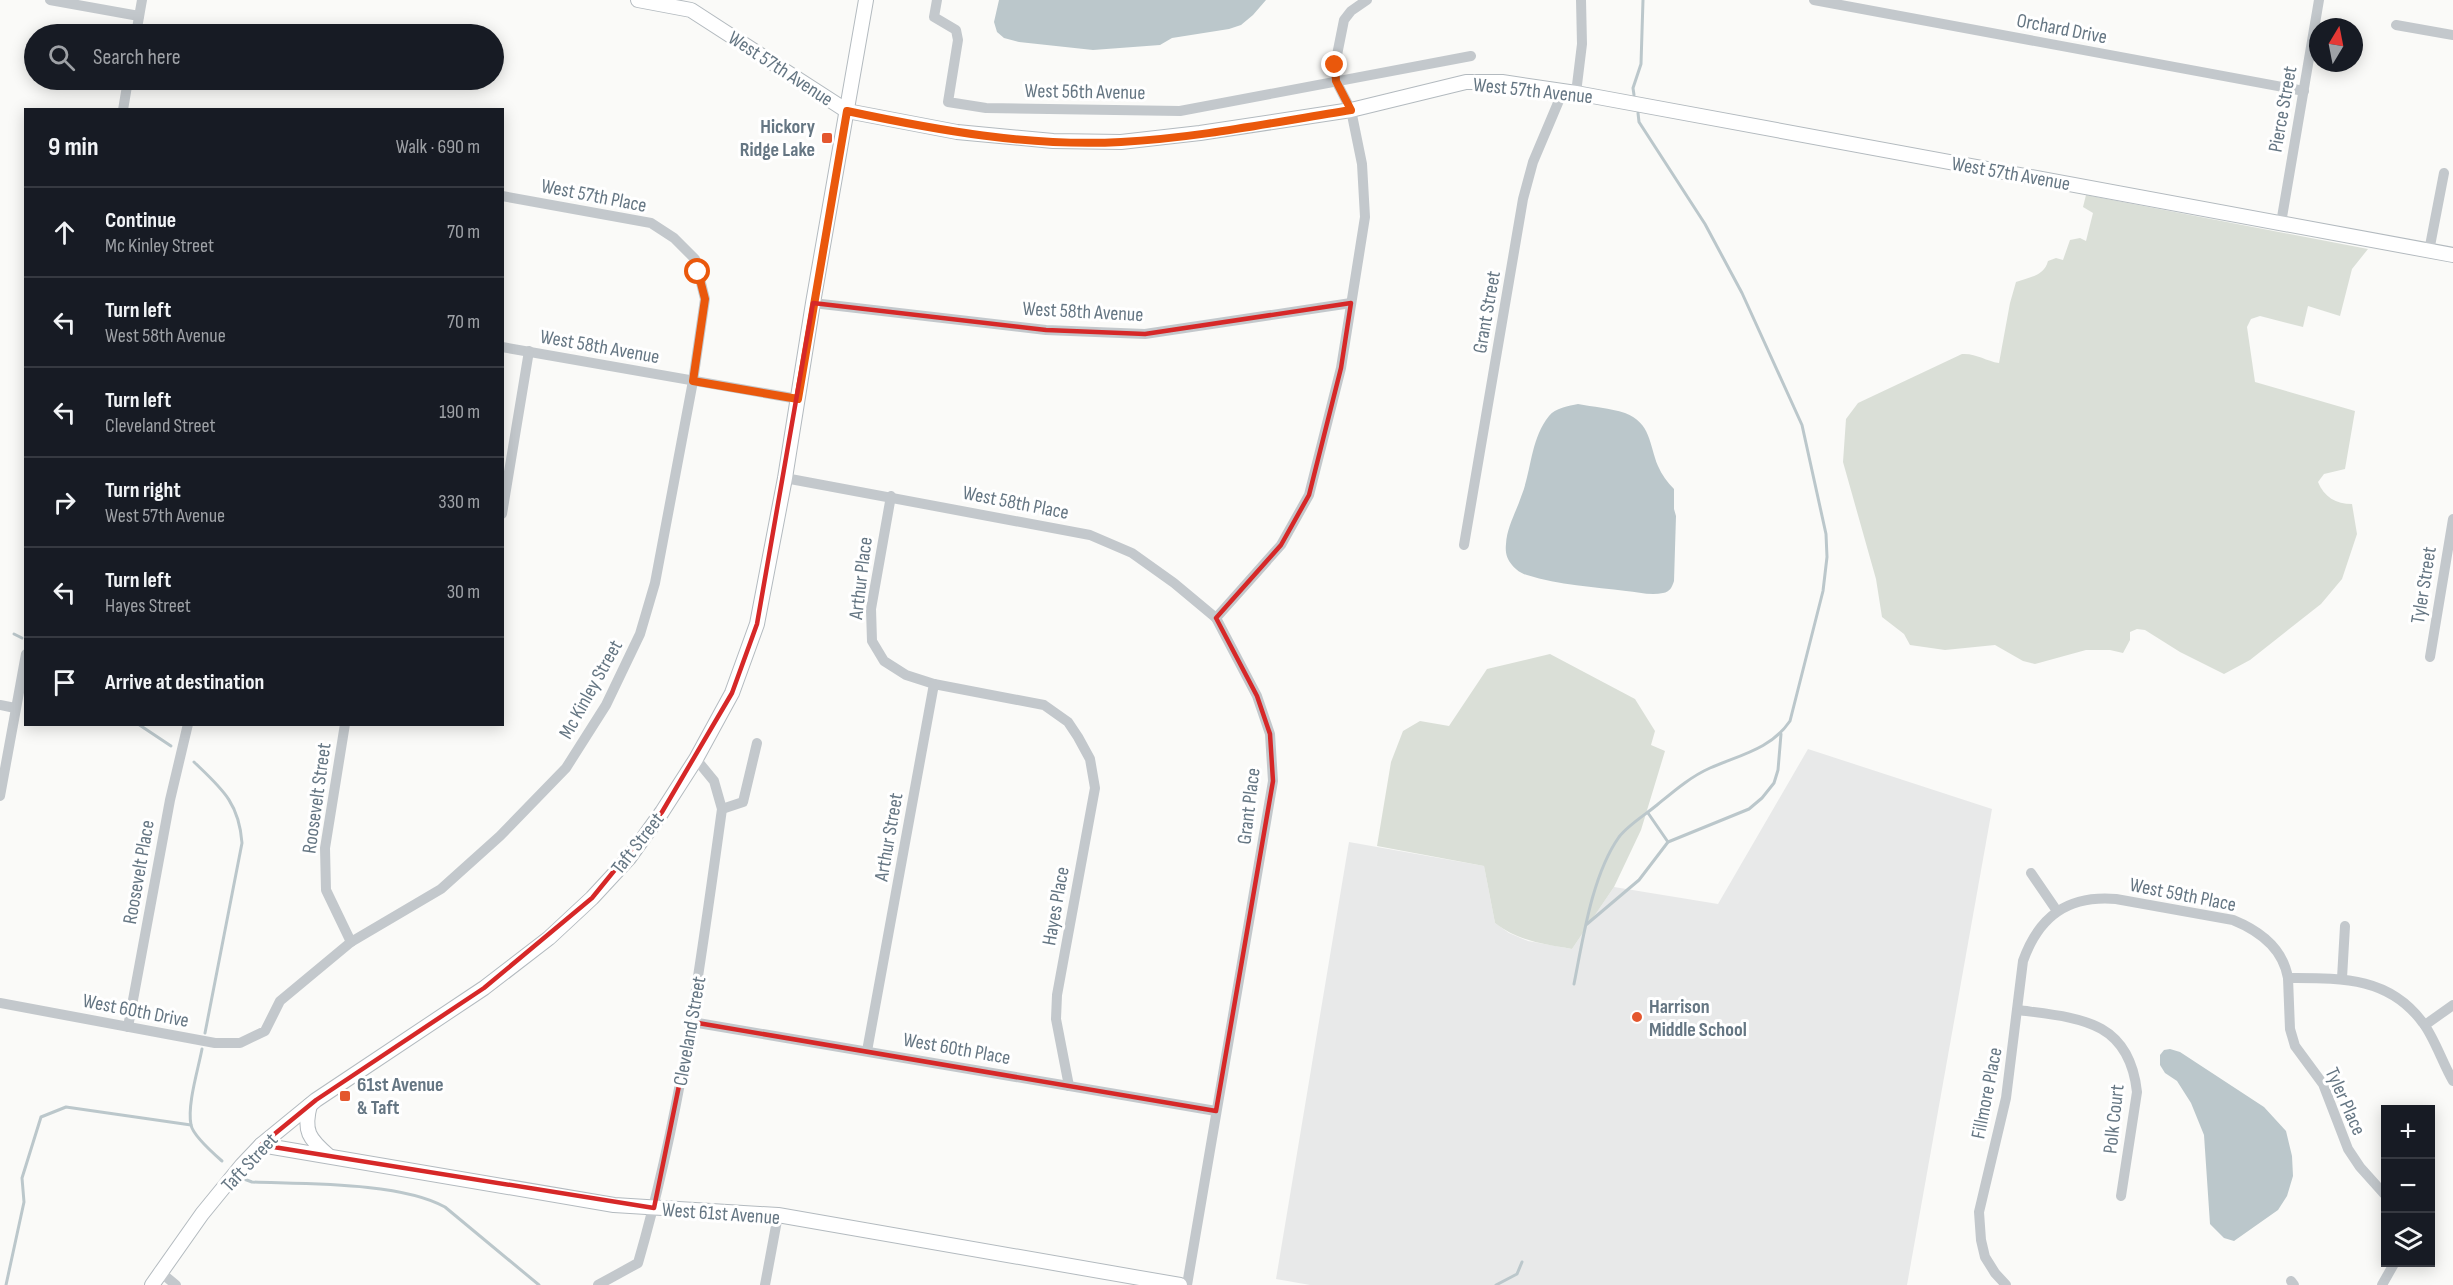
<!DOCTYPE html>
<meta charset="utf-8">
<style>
:root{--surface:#171b24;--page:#242831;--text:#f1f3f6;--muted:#9ea1a6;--line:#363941}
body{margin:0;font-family:"Sofia Sans Condensed",sans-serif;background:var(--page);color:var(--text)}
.controls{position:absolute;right:18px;bottom:18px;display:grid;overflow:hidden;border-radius:0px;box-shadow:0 3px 15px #0003}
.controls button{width:54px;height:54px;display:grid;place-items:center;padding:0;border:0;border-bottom:2px solid var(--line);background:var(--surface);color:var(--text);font:30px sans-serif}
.compass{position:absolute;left:2309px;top:18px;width:54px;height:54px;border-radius:50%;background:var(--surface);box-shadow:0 3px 15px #0003;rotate:10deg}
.stop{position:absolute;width:18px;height:18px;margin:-14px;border:4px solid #ea580c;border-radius:50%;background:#fff}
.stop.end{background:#ea580c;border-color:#fff;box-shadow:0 2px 6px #0008}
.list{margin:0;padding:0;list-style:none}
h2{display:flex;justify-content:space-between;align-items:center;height:78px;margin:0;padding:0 24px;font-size:26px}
h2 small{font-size:20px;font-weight:400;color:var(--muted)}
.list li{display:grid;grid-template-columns:39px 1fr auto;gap:18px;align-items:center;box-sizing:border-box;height:90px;padding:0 24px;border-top:2px solid var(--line)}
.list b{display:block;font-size:22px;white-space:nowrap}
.list p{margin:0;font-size:20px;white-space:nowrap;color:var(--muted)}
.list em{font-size:20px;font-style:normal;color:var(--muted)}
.icon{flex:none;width:33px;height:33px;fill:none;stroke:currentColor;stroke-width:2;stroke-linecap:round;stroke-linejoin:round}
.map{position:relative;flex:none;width:2453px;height:1285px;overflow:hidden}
.search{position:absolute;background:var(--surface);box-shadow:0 3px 15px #0003;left:24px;top:24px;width:480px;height:66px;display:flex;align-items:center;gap:15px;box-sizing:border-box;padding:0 21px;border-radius:33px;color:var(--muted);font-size:22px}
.panel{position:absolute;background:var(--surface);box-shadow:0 3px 15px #0003;left:24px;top:108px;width:480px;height:618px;border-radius:0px}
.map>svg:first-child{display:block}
.built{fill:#e8e9e9}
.green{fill:#dadfd7}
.water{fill:#bbc7cb}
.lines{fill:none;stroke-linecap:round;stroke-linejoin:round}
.stream{stroke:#bbc7cb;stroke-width:3}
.secondary-casing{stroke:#b3babf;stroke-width:16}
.street{stroke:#c3c8cc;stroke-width:10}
.secondary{stroke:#fff;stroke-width:14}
.route{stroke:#ea580c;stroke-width:8}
.marked{fill:none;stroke:#d62828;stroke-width:4.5;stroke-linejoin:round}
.poi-dot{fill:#e4572e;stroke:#fff;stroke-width:2}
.labels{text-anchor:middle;stroke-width:6;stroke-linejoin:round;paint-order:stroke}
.street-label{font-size:20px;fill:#657683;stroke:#fff}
.poi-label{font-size:20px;font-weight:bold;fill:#657683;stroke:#fff;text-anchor:start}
</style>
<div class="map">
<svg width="2453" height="1285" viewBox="0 0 2453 1285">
<rect width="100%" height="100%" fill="#fafaf8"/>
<path class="built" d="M1808 749 1992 809 1907 1285H1310L1276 1279 1349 842 1484 866 1495 923 1509 933 1528 941 1572 949 1614 887 1718 904Z"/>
<g class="green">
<path d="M2086 195 2368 249 2352 269 2340 316 2308 306 2303 327 2260 316 2251 319 2247 327 2255 382 2355 411 2345 469 2324 474 2318 482C2324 497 2336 504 2352 504L2357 534 2342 579 2321 604 2250 660 2224 674 2180 652 2145 630 2137 629 2130 632V640L2123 653 2110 650H2086L2035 664 2023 661 1995 645 1945 650 1910 645 1904 634 1882 617 1876 579 1843 462 1846 419 1858 403 1962 354C1976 353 1986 361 1999 363L2010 303 2016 282C2030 277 2044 276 2048 261L2056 258 2063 260 2070 240 2080 238 2086 241 2093 213 2083 207Z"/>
<path d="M1550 654 1635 699 1655 731 1651 745 1665 751 1641 830 1614 887 1572 949C1543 944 1518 941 1495 923L1484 866 1377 846 1391 762 1403 731 1420 721 1449 726 1487 669Z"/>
</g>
<g class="water">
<path d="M999 0H1266L1253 15 1241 25 1229 29 1172 38 1160 45 1093 50 1019 42 1004 38 997 32 994 22Z"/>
<path d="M1578 404C1593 407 1610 408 1625 413 1651 423 1649 444 1658 466 1662 475 1667 482 1674 489V509L1676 516 1674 581C1672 587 1670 592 1663 593 1651 596 1638 592 1626 591 1594 587 1559 585 1527 575 1522 574 1516 570 1512 565 1507 559 1505 553 1506 544 1507 527 1516 512 1521 497 1532 470 1530 440 1549 416 1555 408 1569 406 1578 404Z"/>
<path d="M2170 1049 2180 1052 2264 1107 2286 1131 2292 1156 2293 1176 2287 1196 2278 1210 2234 1241 2224 1238 2210 1224 2204 1135 2191 1103 2177 1081 2165 1073 2160 1065V1055L2164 1050Z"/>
</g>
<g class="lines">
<g class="stream">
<path d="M1634 95 1633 88 1641 64 1643 0"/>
<path d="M14 634 22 638"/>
<path d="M138 724 171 746"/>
<path d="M194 762C221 788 239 802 242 843L205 1033"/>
<path d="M1648 813 1668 842"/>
<path d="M1587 924 1639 880 1668 842 1749 809 1762 798 1774 783 1778 770 1781 734"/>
<path d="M1574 984C1583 939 1592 875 1619 837 1628 825 1645 815 1657 805 1674 791 1690 777 1710 768 1740 755 1771 749 1790 721L1823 591 1827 557 1826 534 1802 425 1742 293 1705 224 1639 122 1638 113"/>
<path d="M202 1049C198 1070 187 1105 191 1125 193 1135 214 1154 222 1161"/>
<path d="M244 1179 252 1182C304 1184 401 1182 445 1207L539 1285"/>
<path d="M6 1285 24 1202 22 1178 41 1117 66 1107 191 1125"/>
<path d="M1496 1285 1517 1274 1522 1262"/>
</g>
<defs>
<g id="secondary">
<path d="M638 0 691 10 847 111 957 132 1053 141 1121 142 1200 133 1351 110 1466 82H1502L1576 93 2453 255"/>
<path d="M310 1105C303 1131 309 1139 329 1156"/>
<path d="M261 1145 614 1205 778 1215 1180 1285"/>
<path d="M152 1285 202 1214 242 1165 261 1145 316 1100 484 988 549 938 592 898 629 858 662 812 696 759 732 693 757 624 785 478 813 303 866 0"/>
</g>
</defs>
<use href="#secondary" class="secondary-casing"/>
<g class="street">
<path d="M50 0 139 16"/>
<path d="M937 0 934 17 956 30 958 40 948 102 986 108 1180 111 1471 56"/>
<path d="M1814 0 2304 91"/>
<path d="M2396 25 2453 35"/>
<path d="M136 34 142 0"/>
<path d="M1576 93 1582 44 1581 0"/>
<path d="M123 110 128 80"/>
<path d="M2281 223 2319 0"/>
<path d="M2429 251 2444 173"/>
<path d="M813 303 1046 330 1145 334 1351 303"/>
<path d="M502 347 798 399"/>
<path d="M785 478 1090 535 1132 553 1174 583 1216 618"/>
<path d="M891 496 871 609 872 641 884 661 906 675 934 684 1044 705 1068 722 1078 737 1090 759 1095 788 1057 995 1056 1019 1069 1086"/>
<path d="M502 514 529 351"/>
<path d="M1464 545 1523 199 1533 162 1563 91"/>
<path d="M2430 657 2453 519"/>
<path d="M0 705 15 708"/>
<path d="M345 724 325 848 326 890 351 942"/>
<path d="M0 796 26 654"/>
<path d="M722 809 743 802 757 743"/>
<path d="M2031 873 2057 911"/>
<path d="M2288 978 2290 1029 2295 1046 2323 1084 2348 1149 2360 1167 2386 1196"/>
<path d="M2342 978 2345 926"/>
<path d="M0 1003 215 1043H240L265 1031 280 1001 351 942 441 889 500 836 566 768 606 705 640 634 655 583 693 381 705 299 695 259 674 238 651 223 502 196"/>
<path d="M2018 1010C2078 1018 2129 1019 2137 1092L2121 1196"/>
<path d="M692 1022 1216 1111"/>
<path d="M2425 1025 2453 1005"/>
<path d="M128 1027 170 800 188 724"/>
<path d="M867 1051 934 684"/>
<path d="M159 1271 176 1285"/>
<path d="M2291 1281 2294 1285"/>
<path d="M598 1285 638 1263C681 1115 701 961 722 809L714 781 696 759"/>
<path d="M765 1285 778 1215"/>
<path d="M1187 1285 1273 781 1270 734 1257 696 1216 618 1281 545 1309 495 1341 368 1365 217 1362 164 1351 110 1336 81 1335 65 1344 20 1351 11 1367 0"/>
<path d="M2006 1285 1995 1273 1985 1257 1981 1240 1979 1212 2006 1098 2023 961C2039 916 2068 895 2116 899L2233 920C2260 931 2283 948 2288 978 2340 978 2389 976 2423 1023 2434 1037 2443 1064 2453 1081"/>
<path d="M2382 1285 2395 1262"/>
</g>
<use href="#secondary" class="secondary"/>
</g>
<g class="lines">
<path class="route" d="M698 272 705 299 693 381 798 399 847 111C936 130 1029 147 1121 142 1198 138 1275 122 1351 110L1336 81 1335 65"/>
</g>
<path class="marked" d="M813 303 1046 330 1145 334 1351 303 1341 368 1309 495 1281 545 1216 618 1257 696 1270 734 1273 781 1216 1111 692 1022 654 1208 261 1145 316 1100 484 988 592 898 662 812 732 693 757 624Z"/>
<g class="poi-dot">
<rect x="821" y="132" width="12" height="12" rx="3"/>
<circle cx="1637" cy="1017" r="6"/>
<rect x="339" y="1090" width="12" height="12" rx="3"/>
</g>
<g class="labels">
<g class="street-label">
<text transform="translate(2062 28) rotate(11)" y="7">Orchard Drive</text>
<text transform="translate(781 68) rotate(33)" y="7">West 57th Avenue</text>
<text transform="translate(1533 90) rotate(6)" y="7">West 57th Avenue</text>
<text transform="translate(1085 91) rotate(1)" y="7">West 56th Avenue</text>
<text transform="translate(2282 109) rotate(-80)" y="7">Pierce Street</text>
<text transform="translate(2011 173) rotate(10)" y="7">West 57th Avenue</text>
<text transform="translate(594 195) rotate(11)" y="7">West 57th Place</text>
<text transform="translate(1083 311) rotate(3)" y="7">West 58th Avenue</text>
<text transform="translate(1486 312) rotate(-80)" y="7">Grant Street</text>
<text transform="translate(600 346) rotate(10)" y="7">West 58th Avenue</text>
<text transform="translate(1016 502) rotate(11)" y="7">West 58th Place</text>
<text transform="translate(860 578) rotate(-83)" y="7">Arthur Place</text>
<text transform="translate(2423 585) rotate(-81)" y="7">Tyler Street</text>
<text transform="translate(590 689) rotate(-61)" y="7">Mc Kinley Street</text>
<text transform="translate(316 798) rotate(-82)" y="7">Roosevelt Street</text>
<text transform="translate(1248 806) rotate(-83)" y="7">Grant Place</text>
<text transform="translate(888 837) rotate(-80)" y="7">Arthur Street</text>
<text transform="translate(637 843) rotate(-52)" y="7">Taft Street</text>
<text transform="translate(138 872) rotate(-80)" y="7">Roosevelt Place</text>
<text transform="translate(2183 894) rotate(11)" y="7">West 59th Place</text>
<text transform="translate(1055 906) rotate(-80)" y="7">Hayes Place</text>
<text transform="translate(136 1010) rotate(11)" y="7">West 60th Drive</text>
<text transform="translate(689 1031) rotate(-80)" y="7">Cleveland Street</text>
<text transform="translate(957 1048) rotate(10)" y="7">West 60th Place</text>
<text transform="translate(1986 1093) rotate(-79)" y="7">Fillmore Place</text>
<text transform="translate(2346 1101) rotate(66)" y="7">Tyler Place</text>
<text transform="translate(2113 1119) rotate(-84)" y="7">Polk Court</text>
<text transform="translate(249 1162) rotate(-47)" y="7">Taft Street</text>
<text transform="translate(721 1213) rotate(4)" y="7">West 61st Avenue</text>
</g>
<g class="poi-label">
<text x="815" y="133" text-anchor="end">Hickory<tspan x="815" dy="23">Ridge Lake</tspan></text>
<text x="1649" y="1013">Harrison<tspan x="1649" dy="23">Middle School</tspan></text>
<text x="357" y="1091">61st Avenue<tspan x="357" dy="23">&amp; Taft</tspan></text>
</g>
</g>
</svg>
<div class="controls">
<button>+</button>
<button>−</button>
<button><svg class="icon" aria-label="layers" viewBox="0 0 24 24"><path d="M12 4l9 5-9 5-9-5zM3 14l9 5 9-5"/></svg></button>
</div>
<svg class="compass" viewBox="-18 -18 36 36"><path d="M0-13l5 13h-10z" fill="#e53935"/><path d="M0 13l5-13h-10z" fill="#9ea1a6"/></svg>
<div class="stop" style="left:698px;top:272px"></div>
<div class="stop end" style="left:1335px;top:65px"></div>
<div class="search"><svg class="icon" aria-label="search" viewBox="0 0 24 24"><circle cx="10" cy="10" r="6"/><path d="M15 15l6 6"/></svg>Search here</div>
<section class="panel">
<h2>9 min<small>Walk · 690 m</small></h2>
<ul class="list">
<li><svg class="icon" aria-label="ahead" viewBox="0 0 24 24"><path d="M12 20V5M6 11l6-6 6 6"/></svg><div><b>Continue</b><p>Mc Kinley Street</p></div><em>70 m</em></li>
<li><svg class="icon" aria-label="left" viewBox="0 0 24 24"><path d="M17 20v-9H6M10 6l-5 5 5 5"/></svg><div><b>Turn left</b><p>West 58th Avenue</p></div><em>70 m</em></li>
<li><svg class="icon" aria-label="left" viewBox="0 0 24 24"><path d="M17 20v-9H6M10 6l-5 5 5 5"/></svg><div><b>Turn left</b><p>Cleveland Street</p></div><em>190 m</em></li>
<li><svg class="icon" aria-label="right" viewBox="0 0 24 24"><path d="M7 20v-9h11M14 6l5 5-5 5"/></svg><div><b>Turn right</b><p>West 57th Avenue</p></div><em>330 m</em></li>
<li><svg class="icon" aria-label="left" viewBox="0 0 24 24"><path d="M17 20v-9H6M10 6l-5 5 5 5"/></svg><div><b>Turn left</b><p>Hayes Street</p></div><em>30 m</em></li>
<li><svg class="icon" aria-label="arrive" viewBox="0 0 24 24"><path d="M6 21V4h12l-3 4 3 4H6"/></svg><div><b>Arrive at destination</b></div></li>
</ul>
</section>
</div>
